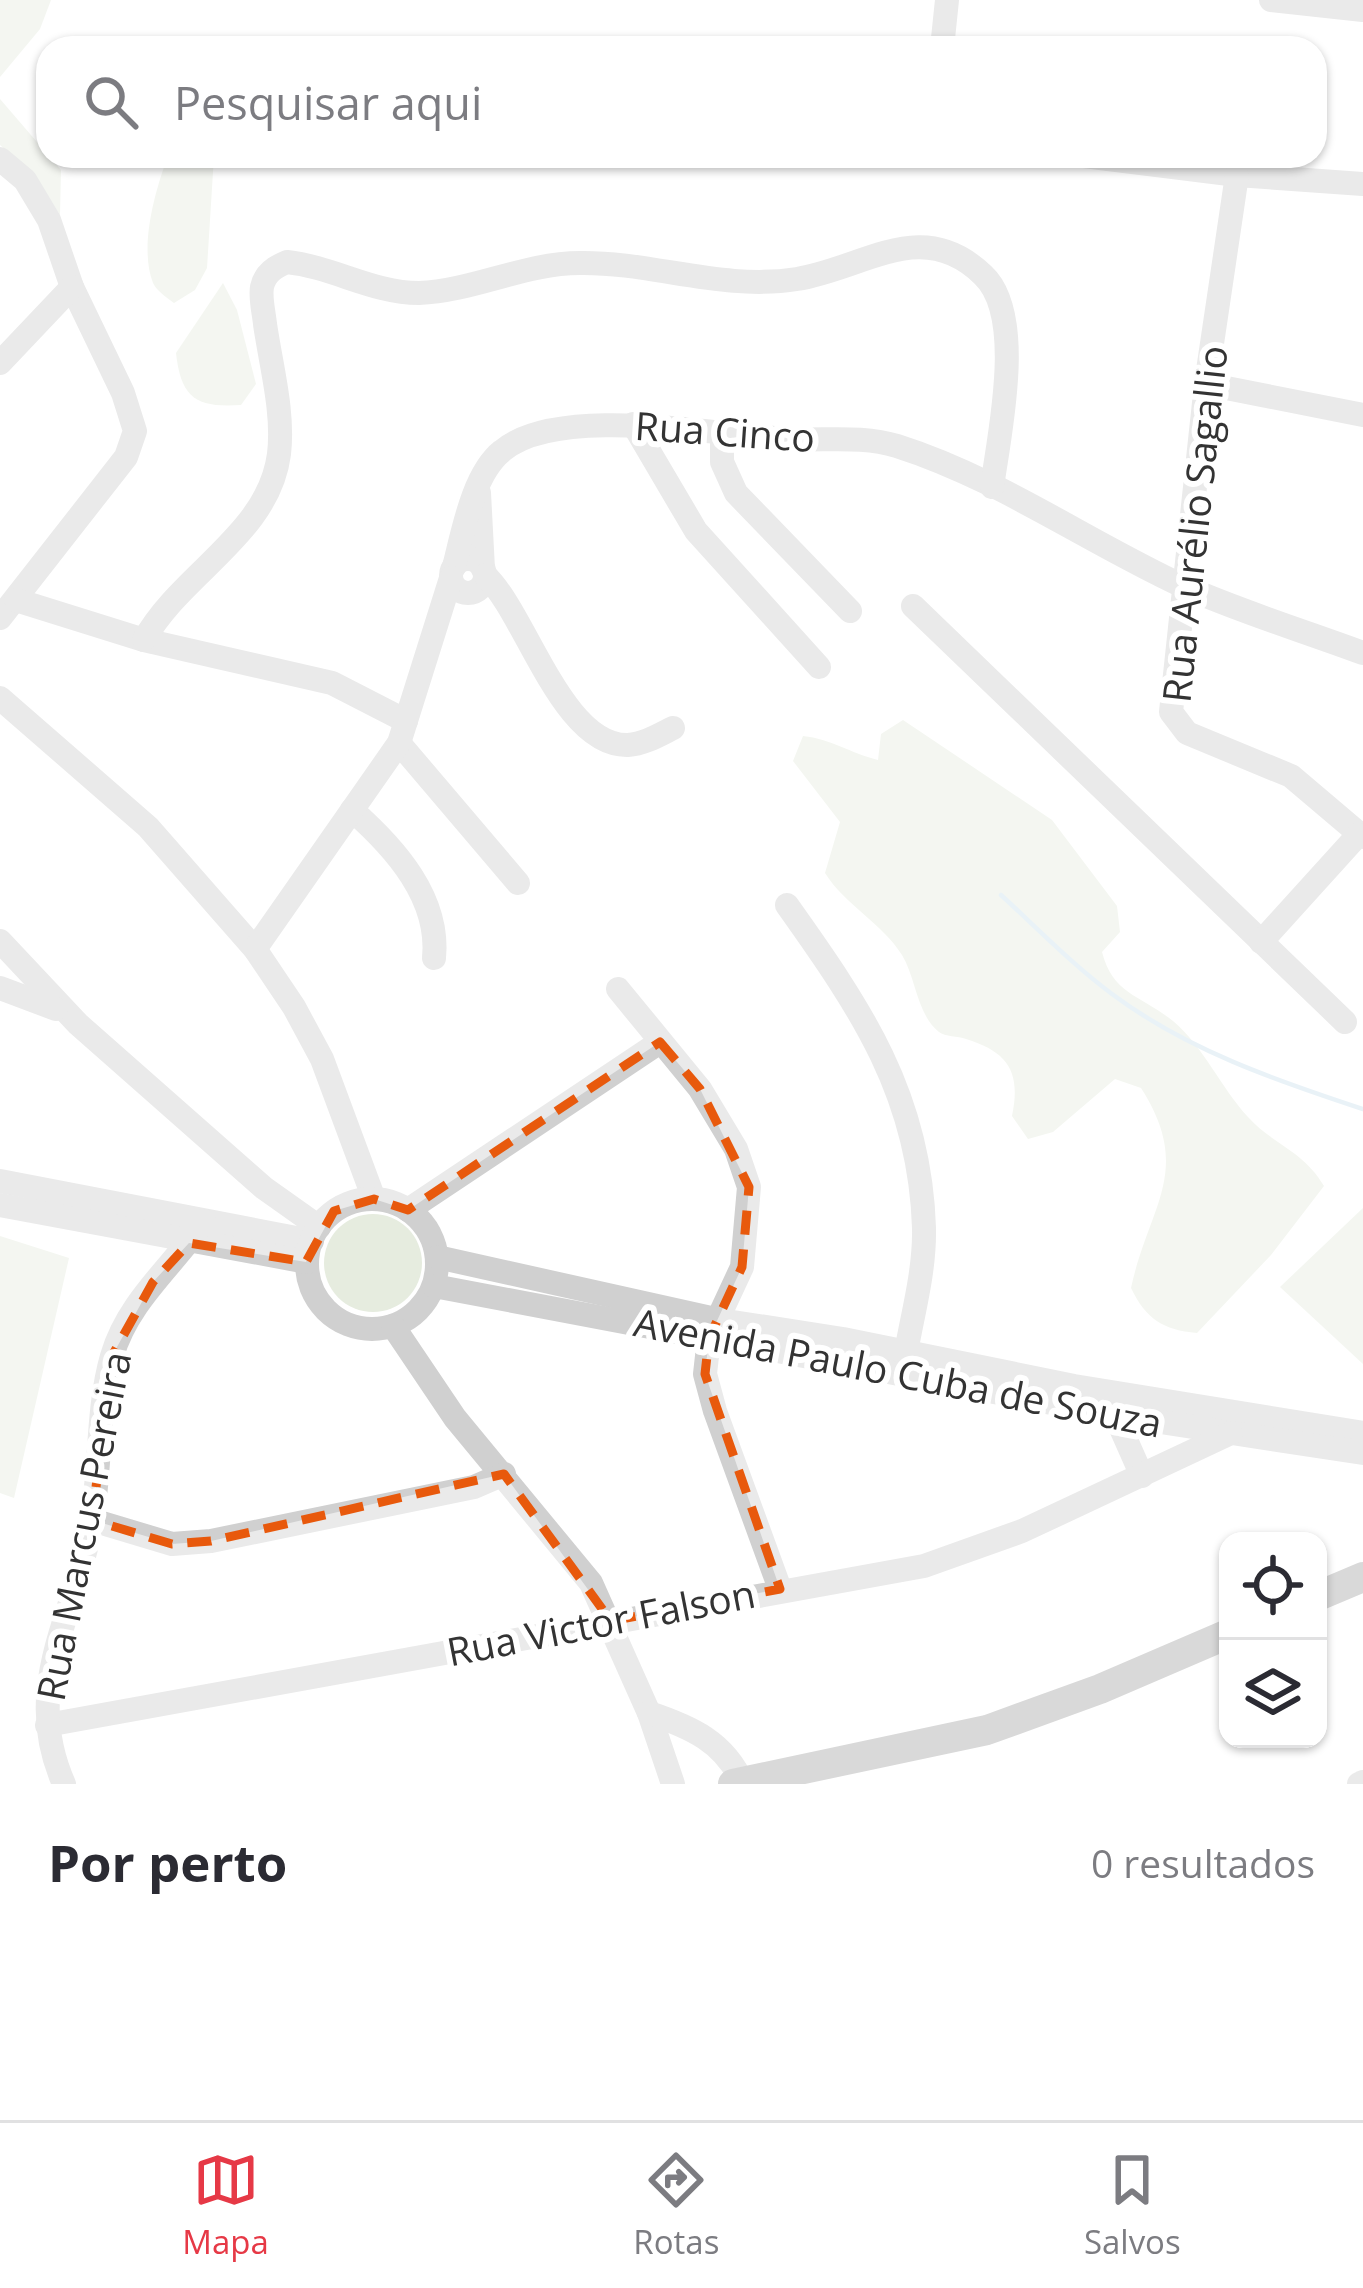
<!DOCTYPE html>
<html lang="pt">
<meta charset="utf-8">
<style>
:root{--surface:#fff;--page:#f2f2f3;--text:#2b2b33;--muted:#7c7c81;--line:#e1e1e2;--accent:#e63946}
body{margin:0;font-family:"Open Sans",sans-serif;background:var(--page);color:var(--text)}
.controls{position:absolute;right:36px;bottom:36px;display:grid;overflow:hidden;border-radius:24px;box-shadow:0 3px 9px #0004}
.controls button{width:108px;height:108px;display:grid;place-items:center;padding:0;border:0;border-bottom:3px solid var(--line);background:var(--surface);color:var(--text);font:60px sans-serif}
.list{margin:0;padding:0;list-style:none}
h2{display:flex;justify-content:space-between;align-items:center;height:156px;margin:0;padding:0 48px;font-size:51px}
h2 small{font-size:39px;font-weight:400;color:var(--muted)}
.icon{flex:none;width:66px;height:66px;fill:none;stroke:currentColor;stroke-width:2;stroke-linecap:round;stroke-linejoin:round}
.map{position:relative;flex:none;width:1363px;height:1784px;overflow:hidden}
.search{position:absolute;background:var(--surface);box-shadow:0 3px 9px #0004;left:36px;right:36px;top:36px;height:132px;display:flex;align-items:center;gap:30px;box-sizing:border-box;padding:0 42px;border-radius:36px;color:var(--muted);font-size:45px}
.sheet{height:336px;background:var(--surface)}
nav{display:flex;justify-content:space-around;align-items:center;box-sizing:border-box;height:168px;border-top:3px solid var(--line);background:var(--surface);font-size:33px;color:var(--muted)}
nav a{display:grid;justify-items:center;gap:6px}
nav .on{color:var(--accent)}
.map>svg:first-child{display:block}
.green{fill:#e6ecdf}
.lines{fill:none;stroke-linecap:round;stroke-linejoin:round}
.stream{stroke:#cfe2ee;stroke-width:4.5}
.minor{stroke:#d0d0d0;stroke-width:24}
.major{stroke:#ababab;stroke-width:30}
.marked{fill:none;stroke:#e8590c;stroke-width:9;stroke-dasharray:24 15;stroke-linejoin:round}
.labels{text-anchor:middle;stroke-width:12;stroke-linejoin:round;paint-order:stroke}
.street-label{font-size:39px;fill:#333;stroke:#fff}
</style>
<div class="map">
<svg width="1363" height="1784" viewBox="0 0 1363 1784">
<rect width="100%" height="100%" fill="#fff"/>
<g class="green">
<path d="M0 0H51L40 29 0 77Z"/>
<path d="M0 99 61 170 60 215 37 178 0 145Z"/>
<path d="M168 156H214L207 268 195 290 174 303C166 297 157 291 153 283 139 247 155 191 168 156Z"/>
<path d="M223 283 237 310 256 384 241 405C196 408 181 398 176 353Z"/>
<path d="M903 720 1052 820 1117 906 1120 932 1102 952C1113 995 1141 995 1173 1021 1204 1047 1221 1088 1248 1117 1273 1145 1303 1150 1324 1186L1271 1255 1197 1333C1163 1330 1146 1319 1131 1288 1149 1205 1194 1171 1141 1088L1115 1079 1053 1132 1028 1139 1012 1116C1021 1073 1009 1052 966 1039 958 1036 945 1037 939 1032 917 1015 916 978 902 955 882 923 845 905 825 873L840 822 793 761 803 736C831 739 850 753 878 760L881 734Z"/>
<path d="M1363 1208V1364L1280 1287Z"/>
<circle cx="373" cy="1263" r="49"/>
<path d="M0 1236 69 1258 14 1498 0 1493Z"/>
</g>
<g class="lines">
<path class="stream" d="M1001 895C1037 928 1073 965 1112 994 1187 1050 1275 1080 1363 1109"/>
<g class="minor">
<path d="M1271 0 1363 10"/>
<path d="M942 48 947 0"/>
<path d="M1084 156 1237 175 1363 184"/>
<path d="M0 159 25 180 49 220 72 287 123 393 135 431 126 457 0 618"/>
<path d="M1237 175 1206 384 1171 712 1187 733 1291 776 1363 837"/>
<path d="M0 363 72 287"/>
<path d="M1206 384 1363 415"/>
<path d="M633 424 696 531 819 667"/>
<path d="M722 435V462L736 493 850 611"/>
<path d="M479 493 483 569"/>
<circle cx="468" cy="576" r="17"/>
<path d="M454 567C463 532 473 474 502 451 557 404 718 435 788 439 824 441 862 435 897 446 998 478 1088 542 1183 586 1241 612 1304 631 1363 653"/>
<path d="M485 575C526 613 562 747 628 745 644 744 659 735 673 728"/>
<path d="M16 600 144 640 332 683 406 721"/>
<path d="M913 606 1345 1022"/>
<path d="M144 640C181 573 269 534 279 454 284 412 271 366 265 324 264 313 260 298 262 287 265 273 275 267 287 262 333 267 373 293 419 293 473 291 525 263 580 263 652 262 724 291 797 279 865 268 922 216 983 275 1026 315 999 435 992 487"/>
<path d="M0 698 148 827 255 949 294 1007 322 1059 374 1199"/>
<path d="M399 743 518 883"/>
<path d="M352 810C395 848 440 898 434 958"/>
<path d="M787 905C861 1009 920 1095 924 1228 925 1274 911 1319 904 1364"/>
<path d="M0 941 78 1024 264 1188 319 1227"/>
<path d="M1261 942 1358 835"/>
<path d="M255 949 399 743 451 578"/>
<path d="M0 988 56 1009"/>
<path d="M618 989 700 1089 736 1149 749 1187 742 1267 709 1338 705 1374 715 1411 780 1589"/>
<path d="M0 1181 312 1241"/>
<circle cx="372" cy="1264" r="65"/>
<path d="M0 1205 307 1262"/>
<path d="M408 1210 660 1042"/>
<path d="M437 1257 720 1320 843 1339 1074 1386 1363 1433"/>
<path d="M434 1286 1115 1415 1363 1453"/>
<path d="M393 1326 455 1418 591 1583 649 1713 673 1784"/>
<path d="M1115 1415 1142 1476"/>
<path d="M92 1520 172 1544 211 1541 474 1487 504 1474"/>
<path d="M649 1713C691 1727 725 1742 743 1784"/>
<path d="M47 1725 924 1566 1022 1531 1231 1433"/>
<path d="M64 1784C20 1685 77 1614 92 1519 101 1466 97 1408 112 1356 128 1301 173 1266 204 1221"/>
<path d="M1359 1784 1363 1782"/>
</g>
<g class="major">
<path d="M1318 1596 1363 1577"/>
<path d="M733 1784 987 1730 1100 1689 1228 1634"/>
</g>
</g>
<path d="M0 0H1363V1784H0ZM660 1042 700 1089 749 1187 742 1267 709 1338 705 1374 780 1589 611 1621 504 1474 211 1541 172 1544 92 1520 112 1356 153 1282 189 1243 306 1262 334 1211 374 1199 408 1210Z" fill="#fff" fill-opacity=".55" fill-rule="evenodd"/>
<path class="marked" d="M660 1042 700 1089 749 1187 742 1267 709 1338 705 1374 780 1589 611 1621 504 1474 211 1541 172 1544 92 1520 112 1356 153 1282 189 1243 306 1262 334 1211 374 1199 408 1210Z"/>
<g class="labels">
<g class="street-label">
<text transform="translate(725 432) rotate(4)" y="14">Rua Cinco</text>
<text transform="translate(1195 524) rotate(-84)" y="14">Rua Aurélio Sagallio</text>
<text transform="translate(898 1373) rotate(11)" y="14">Avenida Paulo Cuba de Souza</text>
<text transform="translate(84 1526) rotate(-79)" y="14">Rua Marcus Pereira</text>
<text transform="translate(601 1623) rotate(-11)" y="14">Rua Victor Falson</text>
</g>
</g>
</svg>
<div class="controls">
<button><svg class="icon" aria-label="locate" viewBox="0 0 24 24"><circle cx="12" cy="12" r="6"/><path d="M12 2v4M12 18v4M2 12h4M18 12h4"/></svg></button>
<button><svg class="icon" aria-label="layers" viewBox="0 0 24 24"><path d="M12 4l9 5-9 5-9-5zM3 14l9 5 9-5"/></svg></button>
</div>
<div class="search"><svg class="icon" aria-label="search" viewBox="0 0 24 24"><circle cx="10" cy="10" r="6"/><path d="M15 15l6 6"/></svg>Pesquisar aqui</div>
</div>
<section class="sheet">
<h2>Por perto<small>0 resultados</small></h2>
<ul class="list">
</ul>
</section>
<nav>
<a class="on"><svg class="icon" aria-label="map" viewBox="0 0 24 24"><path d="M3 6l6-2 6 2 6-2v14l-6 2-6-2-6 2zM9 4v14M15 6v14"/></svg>Mapa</a>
<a><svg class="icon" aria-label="directions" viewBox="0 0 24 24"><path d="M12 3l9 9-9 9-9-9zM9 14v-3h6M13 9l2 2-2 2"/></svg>Rotas</a>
<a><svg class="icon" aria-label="saved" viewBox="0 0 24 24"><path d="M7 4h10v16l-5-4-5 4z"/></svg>Salvos</a>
</nav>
